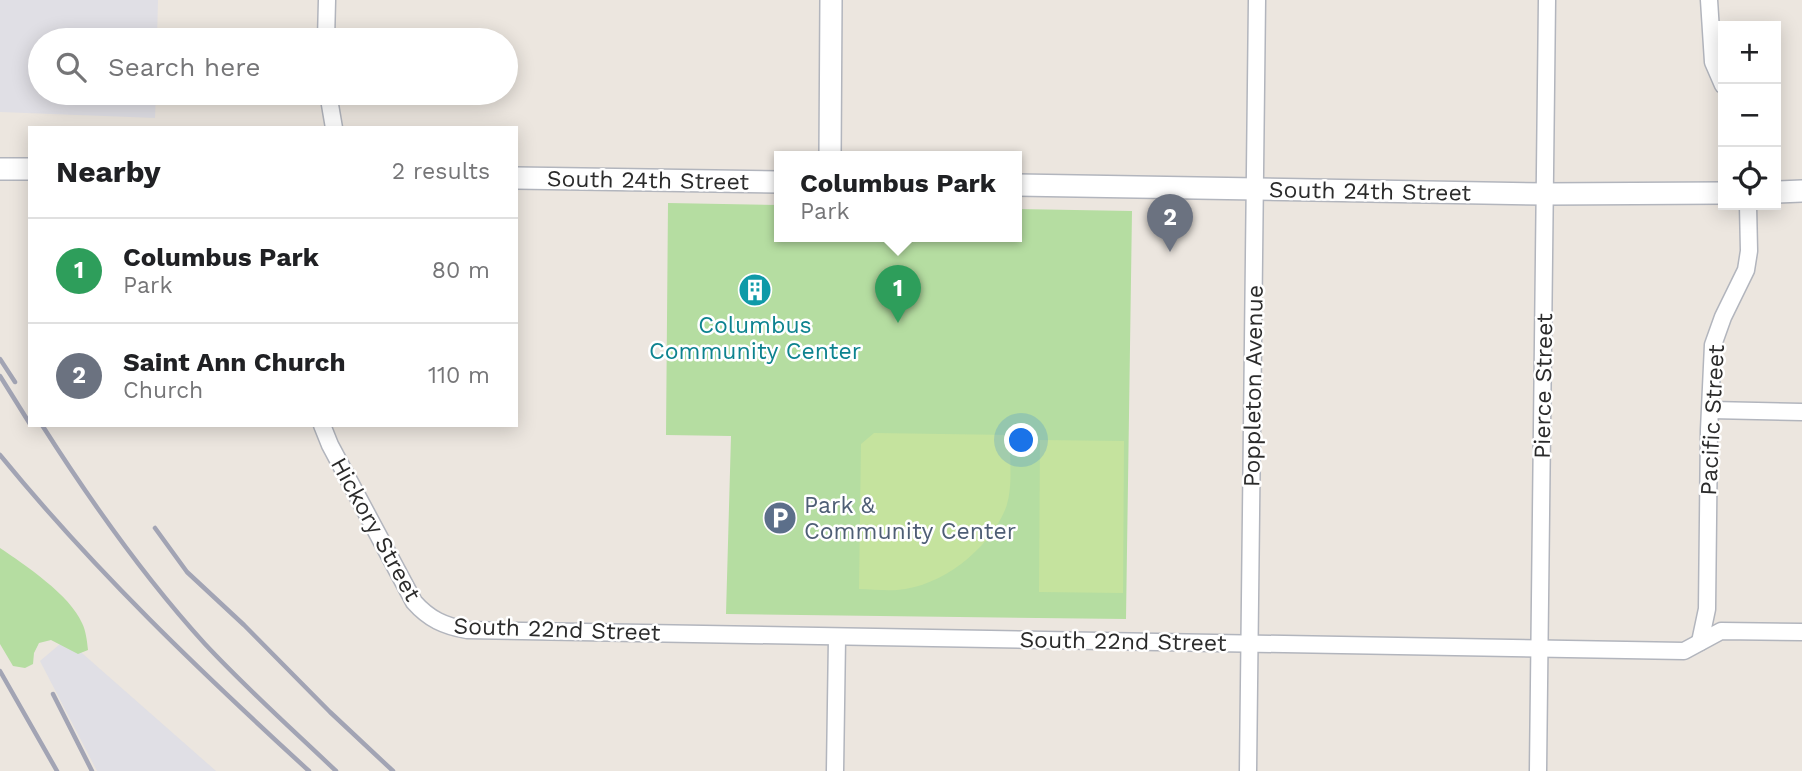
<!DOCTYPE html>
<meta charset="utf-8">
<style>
:root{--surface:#fff;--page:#f2f2f2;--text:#202124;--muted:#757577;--line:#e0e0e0;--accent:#4f6be9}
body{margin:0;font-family:"Work Sans",sans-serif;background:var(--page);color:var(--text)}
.controls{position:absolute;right:21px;top:21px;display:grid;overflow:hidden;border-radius:0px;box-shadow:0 4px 18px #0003}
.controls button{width:63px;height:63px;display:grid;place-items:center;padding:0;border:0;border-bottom:2px solid var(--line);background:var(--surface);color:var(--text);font:35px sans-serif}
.you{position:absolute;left:1022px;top:441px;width:24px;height:24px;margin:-18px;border:5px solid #fff;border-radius:50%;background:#1a73e8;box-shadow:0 0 0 10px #1a73e833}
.badge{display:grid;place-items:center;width:46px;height:46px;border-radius:50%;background:var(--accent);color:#fff;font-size:23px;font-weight:700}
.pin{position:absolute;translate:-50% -58px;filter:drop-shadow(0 2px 4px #0008)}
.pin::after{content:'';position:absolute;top:37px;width:24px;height:21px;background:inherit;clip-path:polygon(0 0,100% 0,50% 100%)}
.popup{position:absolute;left:774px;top:151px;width:248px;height:91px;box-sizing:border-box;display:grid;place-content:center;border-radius:0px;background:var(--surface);filter:drop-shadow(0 2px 5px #0005);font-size:23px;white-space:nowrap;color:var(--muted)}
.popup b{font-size:26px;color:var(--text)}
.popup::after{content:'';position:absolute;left:50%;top:100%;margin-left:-14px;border:14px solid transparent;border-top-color:var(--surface)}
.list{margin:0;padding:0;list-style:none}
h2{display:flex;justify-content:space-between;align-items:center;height:91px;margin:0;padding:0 28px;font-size:30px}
h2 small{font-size:23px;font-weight:400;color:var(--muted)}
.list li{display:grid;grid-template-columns:46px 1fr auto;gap:21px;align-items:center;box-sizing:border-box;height:105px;padding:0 28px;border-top:2px solid var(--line)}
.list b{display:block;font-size:26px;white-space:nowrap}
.list p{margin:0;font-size:23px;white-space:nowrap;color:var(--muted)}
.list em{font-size:23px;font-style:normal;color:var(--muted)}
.icon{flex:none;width:38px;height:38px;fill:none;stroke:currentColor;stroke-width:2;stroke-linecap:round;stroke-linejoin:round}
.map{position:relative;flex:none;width:1802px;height:771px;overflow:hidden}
.search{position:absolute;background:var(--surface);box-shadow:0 4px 18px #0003;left:28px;top:28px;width:490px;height:77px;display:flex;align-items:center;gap:18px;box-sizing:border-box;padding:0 24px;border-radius:38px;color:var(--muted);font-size:26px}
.panel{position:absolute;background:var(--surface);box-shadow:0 4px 18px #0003;left:28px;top:126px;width:490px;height:301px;border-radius:0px}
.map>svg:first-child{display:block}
.industrial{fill:#e0dfe5}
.green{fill:#b5dda1}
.pitch{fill:#c5e39e}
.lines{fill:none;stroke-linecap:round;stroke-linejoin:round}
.street-casing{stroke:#b2b5bd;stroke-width:19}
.secondary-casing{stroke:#b2b5bd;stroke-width:24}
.street{stroke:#fff;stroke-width:16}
.secondary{stroke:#fff;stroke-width:21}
.rail{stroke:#a2a4b4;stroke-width:4.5}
.labels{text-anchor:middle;stroke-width:5;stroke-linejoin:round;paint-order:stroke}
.street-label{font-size:23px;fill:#2b2b2b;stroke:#fff}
.culture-label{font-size:23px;fill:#0d838f;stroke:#fff}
.service-label{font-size:23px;fill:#4e5e75;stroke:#fff;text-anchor:start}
</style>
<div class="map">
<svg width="1802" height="771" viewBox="0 0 1802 771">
<rect width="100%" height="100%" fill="#ece6df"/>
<g class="industrial">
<path d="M0 0H158L157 40H40V93H156L155 118 0 112Z"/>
<path d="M66 639 216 771H97L40 661Z"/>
</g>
<g class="green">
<path d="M668 203 779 205V237H1017V209L1132 211 1126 619 726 614 731 436 666 435Z"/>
<path d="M0 548C25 565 70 595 82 623 86 631 87 641 88 650L78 654 51 640 39 643 34 653 33 664 25 668 13 666 0 644Z"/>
</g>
<g class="pitch">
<path d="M874 433 1010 435C1009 458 1014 488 1005 510 988 550 941 587 897 590 884 591 871 589 859 589L861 444Z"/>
<path d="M1040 440 1124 441 1123 593 1039 592Z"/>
</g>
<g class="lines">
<defs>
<g id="street">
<path d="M1709 0 1713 62 1723 85"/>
<path d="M326 40 327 0"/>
<path d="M328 93 334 128"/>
<path d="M1711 410 1802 412"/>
<path d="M322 425 330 445 414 602C429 619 444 626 467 630L1684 651 1721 631 1802 632"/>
<path d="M1700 642 1707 609 1709 430 1713 345 1723 317 1746 270 1749 251 1748 205"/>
<path d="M835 771 837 638"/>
<path d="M1248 771 1257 0"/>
<path d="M1538 771 1547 0"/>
</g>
<g id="secondary">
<path d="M830 157 831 0"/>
<path d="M0 169H30"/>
<path d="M516 178 779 182"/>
<path d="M1017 185 1545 194 1723 193"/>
<path d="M1776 192 1802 191"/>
</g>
</defs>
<use href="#street" class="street-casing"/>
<use href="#secondary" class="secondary-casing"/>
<use href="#street" class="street"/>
<use href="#secondary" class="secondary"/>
<g class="rail">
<path d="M0 359 15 382"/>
<path d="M0 376 30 424"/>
<path d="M42 425C91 502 144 577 205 644 247 689 292 729 336 771"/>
<path d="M0 455C94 570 200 671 309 771"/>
<path d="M155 528 187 572 244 625 330 712 393 771"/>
<path d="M0 671 57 771"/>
<path d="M53 694 92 771"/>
</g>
</g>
<defs>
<symbol id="building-disc" viewBox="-11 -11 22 22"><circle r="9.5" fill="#0f9aa8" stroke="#fff"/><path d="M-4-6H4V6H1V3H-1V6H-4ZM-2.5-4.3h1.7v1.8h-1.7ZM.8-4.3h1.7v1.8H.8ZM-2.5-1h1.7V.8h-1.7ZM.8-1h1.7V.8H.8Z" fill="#fff"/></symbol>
<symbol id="parking-disc" viewBox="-11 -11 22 22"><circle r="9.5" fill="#5c6f8a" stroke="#fff"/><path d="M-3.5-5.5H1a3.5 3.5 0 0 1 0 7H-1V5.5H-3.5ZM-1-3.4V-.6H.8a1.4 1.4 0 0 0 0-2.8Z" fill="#fff"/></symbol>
</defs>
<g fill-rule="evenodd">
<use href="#building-disc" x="736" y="271" width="38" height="38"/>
<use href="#parking-disc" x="761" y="499" width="38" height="38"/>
</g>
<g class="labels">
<g class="street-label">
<text transform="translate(648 180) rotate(1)" y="8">South 24th Street</text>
<text transform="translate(1370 191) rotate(1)" y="8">South 24th Street</text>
<text transform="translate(1253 386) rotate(-89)" y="8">Poppleton Avenue</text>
<text transform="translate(1543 386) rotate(-89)" y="8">Pierce Street</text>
<text transform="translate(1712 420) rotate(-87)" y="8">Pacific Street</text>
<text transform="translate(376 529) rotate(61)" y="8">Hickory Street</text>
<text transform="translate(557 629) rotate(2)" y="8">South 22nd Street</text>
<text transform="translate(1123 641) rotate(1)" y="8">South 22nd Street</text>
</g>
<g class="culture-label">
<text x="755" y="333">Columbus<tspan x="755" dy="26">Community Center</tspan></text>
</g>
<g class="service-label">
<text x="804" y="513">Park &amp;<tspan x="804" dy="26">Community Center</tspan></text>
</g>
</g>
</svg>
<div class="controls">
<button>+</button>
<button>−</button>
<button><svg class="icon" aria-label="locate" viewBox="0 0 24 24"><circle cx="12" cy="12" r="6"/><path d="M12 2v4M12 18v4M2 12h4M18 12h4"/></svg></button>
</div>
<div class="you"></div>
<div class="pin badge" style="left:898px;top:323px;background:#2e9e5b">1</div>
<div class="popup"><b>Columbus Park</b>Park</div>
<div class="pin badge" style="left:1170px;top:252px;background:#6b7280">2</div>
<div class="search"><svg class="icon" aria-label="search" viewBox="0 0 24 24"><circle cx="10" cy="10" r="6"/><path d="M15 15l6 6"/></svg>Search here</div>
<section class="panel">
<h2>Nearby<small>2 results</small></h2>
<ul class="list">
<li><span class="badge" style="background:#2e9e5b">1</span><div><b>Columbus Park</b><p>Park</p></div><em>80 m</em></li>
<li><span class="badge" style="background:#6b7280">2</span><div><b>Saint Ann Church</b><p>Church</p></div><em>110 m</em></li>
</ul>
</section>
</div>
